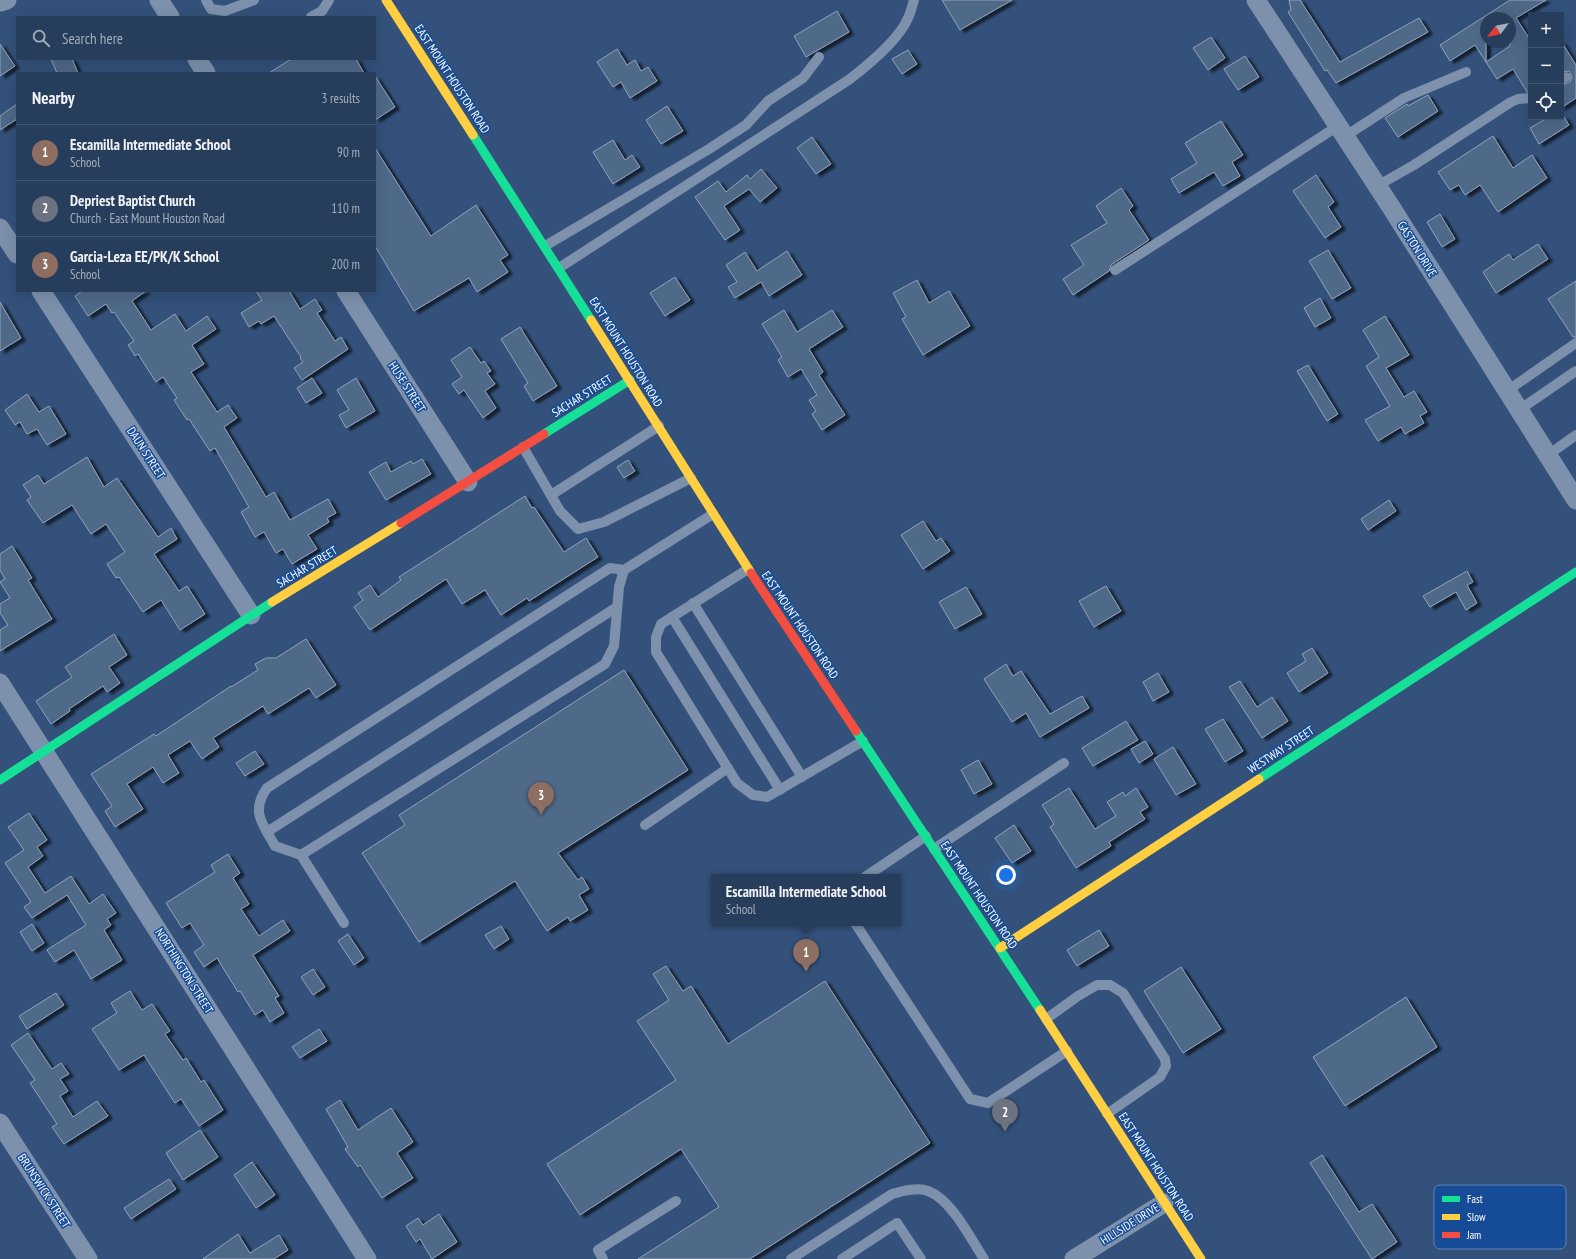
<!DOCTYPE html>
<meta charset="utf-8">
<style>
:root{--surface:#263d5c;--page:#324865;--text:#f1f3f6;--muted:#a4aebb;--line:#425672;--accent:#bca0f2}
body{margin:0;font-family:"PT Sans Narrow",sans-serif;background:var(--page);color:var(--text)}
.controls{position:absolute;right:12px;top:12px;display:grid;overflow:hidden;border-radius:0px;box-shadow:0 4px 16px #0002}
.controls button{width:36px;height:36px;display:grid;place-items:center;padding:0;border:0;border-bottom:1px solid var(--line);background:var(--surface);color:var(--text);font:20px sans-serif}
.compass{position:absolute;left:1480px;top:12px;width:36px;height:36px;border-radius:50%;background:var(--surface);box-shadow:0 4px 16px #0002;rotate:238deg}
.you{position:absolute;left:1006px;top:875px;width:14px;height:14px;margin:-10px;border:3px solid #fff;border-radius:50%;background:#1a73e8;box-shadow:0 0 0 6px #1a73e833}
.badge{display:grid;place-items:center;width:26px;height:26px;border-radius:50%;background:var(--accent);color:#fff;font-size:13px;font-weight:700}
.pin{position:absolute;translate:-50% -33px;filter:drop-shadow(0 1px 2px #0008)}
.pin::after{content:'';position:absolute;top:21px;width:14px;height:12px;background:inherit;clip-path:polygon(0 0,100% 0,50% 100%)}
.popup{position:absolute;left:711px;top:874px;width:190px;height:52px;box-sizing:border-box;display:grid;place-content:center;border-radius:0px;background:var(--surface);filter:drop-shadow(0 1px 3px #0005);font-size:13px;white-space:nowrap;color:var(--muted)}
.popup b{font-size:15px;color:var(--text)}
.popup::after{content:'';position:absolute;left:50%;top:100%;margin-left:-8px;border:8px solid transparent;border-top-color:var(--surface)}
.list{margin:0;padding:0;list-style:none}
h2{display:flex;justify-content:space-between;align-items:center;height:52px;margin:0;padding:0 16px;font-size:17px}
h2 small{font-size:13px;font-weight:400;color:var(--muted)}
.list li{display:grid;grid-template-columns:26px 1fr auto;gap:12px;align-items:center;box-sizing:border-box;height:56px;padding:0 16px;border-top:1px solid var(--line)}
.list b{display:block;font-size:15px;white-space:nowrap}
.list p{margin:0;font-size:13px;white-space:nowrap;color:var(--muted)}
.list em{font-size:13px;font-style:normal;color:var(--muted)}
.icon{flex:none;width:22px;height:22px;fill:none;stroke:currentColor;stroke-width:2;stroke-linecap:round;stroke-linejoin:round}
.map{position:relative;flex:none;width:1576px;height:1259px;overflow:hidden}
.search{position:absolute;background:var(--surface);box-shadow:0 4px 16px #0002;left:16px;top:16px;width:360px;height:44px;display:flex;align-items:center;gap:10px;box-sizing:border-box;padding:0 14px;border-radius:0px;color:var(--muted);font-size:15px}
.panel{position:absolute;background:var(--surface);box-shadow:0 4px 16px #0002;left:16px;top:72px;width:360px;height:220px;border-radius:0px}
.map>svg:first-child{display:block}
.building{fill:#506989;stroke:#91a2ba;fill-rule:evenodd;filter:url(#shadow)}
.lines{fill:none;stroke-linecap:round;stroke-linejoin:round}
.lane{stroke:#7d91ac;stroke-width:10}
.street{stroke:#7d91ac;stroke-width:19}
.fast{stroke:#16e098;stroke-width:9}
.slow{stroke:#ffcf43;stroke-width:9}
.jam{stroke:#f24e42;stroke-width:9}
.labels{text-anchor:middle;stroke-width:3;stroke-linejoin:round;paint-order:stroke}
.street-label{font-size:12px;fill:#fff;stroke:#164c97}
.key{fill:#164c97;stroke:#5c82b6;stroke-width:1}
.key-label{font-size:11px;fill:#fff}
</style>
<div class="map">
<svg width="1576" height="1259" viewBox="0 0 1576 1259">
<defs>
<filter id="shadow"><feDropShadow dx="4.5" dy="2.5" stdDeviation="1" flood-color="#0009"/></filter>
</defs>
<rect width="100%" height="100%" fill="#33517a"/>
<g class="building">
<path d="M942 0H1012L960 30Z"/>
<path d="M1289 0H1300L1340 62 1419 18 1428 32 1336 83 1327 70 1325 71 1288 12 1291 10Z"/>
<path d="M1510 0H1546L1516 18 1531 41V92H1527L1513 69 1497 79 1475 45 1450 61 1440 45ZM1486 18H1510V46L1486 62Z"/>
<path d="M837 11 849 32 806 57 794 36Z"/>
<path d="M1211 37 1225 58 1208 70 1193 48Z"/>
<path d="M1561 41 1576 65V98L1561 108V86L1570 82 1572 77 1569 71 1561 72Z"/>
<path d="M0 44 15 66 0 76Z"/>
<path d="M617 49 627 65 635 60 641 71 648 67 657 81 630 98 621 82 613 87 597 62Z"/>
<path d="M908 50 917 64 902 74 892 59Z"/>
<path d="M1245 56 1259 77 1238 90 1224 69Z"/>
<path d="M51 59H72L78 73H57Z"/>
<path d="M291 59H356L364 73H269Z"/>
<path d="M375 76 395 107 375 120Z"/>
<path d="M1428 95 1438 111 1398 137 1385 118 1407 104 1408 106Z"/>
<path d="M17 104V119L0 130V116Z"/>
<path d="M667 106 683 131 661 144 646 120Z"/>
<path d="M1549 117H1564L1569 125 1539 144 1530 128Z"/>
<path d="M1221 121 1243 155 1232 162 1240 176 1223 186 1214 172 1179 193 1171 179 1197 163 1185 143Z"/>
<path d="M1493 136 1513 168 1532 155 1547 178 1498 212 1480 185 1465 195 1459 185 1450 190 1438 172Z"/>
<path d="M812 137 831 164 816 174 797 148Z"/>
<path d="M613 140 625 160 632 155 640 167 613 184 593 152Z"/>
<path d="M375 148 431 236 476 205 508 255 500 260 508 272 477 292 469 278 414 311 375 246Z"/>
<path d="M761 169 777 188 760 202 749 189 724 206 740 230 725 240 695 197 718 181 726 192 747 175 750 179Z"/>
<path d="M1316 175 1334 202 1328 207 1341 227 1325 238 1293 191Z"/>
<path d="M1121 188 1133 206 1129 210 1149 240 1111 265 1109 271 1073 295 1063 279 1084 265 1071 245 1107 223 1096 206Z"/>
<path d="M1440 214 1455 239 1442 247 1427 222Z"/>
<path d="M1538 244 1548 259 1496 293 1483 272 1509 254 1513 260Z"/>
<path d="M1328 250 1351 288 1332 299 1309 261Z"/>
<path d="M787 251 802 275 769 296 761 282 735 298 728 287 737 282 726 265 745 252 757 271Z"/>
<path d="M675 277 690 300 665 316 650 293Z"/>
<path d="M917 280 929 303 949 291 970 326 923 355 902 319 906 317 893 293Z"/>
<path d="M1576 281V337H1573L1548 299Z"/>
<path d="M82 291H146L132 301 151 330 175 314 186 331 207 316 216 329 192 345 204 364 191 372 217 412 228 405 237 418 224 427 266 497 274 492 290 520 328 499 336 513 327 518 329 522 308 535 317 549 292 564 283 549 276 553 264 532 255 537 241 512 249 507 215 448 210 451 189 419 187 420 174 400 177 398 163 377 156 382 138 354 135 356 128 345 134 341 114 312 112 313 106 304 88 316 75 296Z"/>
<path d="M256 291H289L300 309 315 299 322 310 317 313 335 341 341 337 348 349 302 380 294 368 303 362 300 358 301 357 274 316 261 324 259 321 249 327 241 313 262 300Z"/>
<path d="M1320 298 1331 318 1315 327 1304 308Z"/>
<path d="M0 302 21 338 0 351Z"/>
<path d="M784 310 797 332 832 310 843 327 809 349 823 372 819 375 845 415 822 430 812 414 816 411 809 400 817 395 801 369 788 377 778 360 782 357 762 324Z"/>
<path d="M1385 316 1409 355 1386 368 1404 397 1414 391 1427 412 1420 416 1424 423 1405 434 1401 427 1378 441 1365 420 1390 406 1366 366 1379 357 1363 330Z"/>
<path d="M520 327 557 386 533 401 524 386 528 383 501 339Z"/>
<path d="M470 347 481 363 484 361 491 371 487 373 495 384 485 391 496 408 483 418 464 390 459 394 452 384 462 377 451 360Z"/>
<path d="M1308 365 1338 414 1327 421 1297 371Z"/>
<path d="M312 378 322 393 306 403 297 388Z"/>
<path d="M356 378 375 411 346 428 339 415 349 410 337 390Z"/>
<path d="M27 394 39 412 49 406 66 434 47 445 37 429 27 434 20 422 15 425 5 410Z"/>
<path d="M87 457 104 487 117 478 158 537 171 528 177 539 154 554 179 591 187 586 205 614 180 630 161 600 143 612 119 577 116 578 107 564 125 552 106 524 91 534 72 505 43 523 27 500 31 497 23 485 38 475 44 484Z"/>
<path d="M422 459 431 474 386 500 369 472 386 462 391 472 411 461 413 464Z"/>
<path d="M628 460 635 471 624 478 617 467Z"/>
<path d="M525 496 532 508 534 507 564 552 586 538 598 557 529 601 527 598 501 615 485 590 462 604 446 579 370 630 354 607 363 600 358 593 370 585 378 597 401 580 399 577Z"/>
<path d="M1389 500 1396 511 1368 530 1361 519Z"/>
<path d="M923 521 936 541 941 538 950 551 923 569 901 535Z"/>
<path d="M12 546 32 578 28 580 52 619 0 651V630L8 625 0 613V604L10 598 0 582 5 579 0 570V554Z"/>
<path d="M1467 571 1473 582 1467 585 1477 603 1466 610 1456 592 1430 607 1423 596Z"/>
<path d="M1106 586 1121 611 1094 627 1079 601Z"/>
<path d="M966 587 982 614 955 629 939 602Z"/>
<path d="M114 634 127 655 109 667 120 683 107 692 103 686 69 709 70 711 51 724 36 701 72 677 65 667Z"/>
<path d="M306 639 336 685 316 698 309 688 268 714 263 706 213 738 219 747 202 759 190 741 168 755 179 773 163 783 153 767 127 784 143 809 115 827 105 811 112 806 91 774 154 734 156 736 231 686V687L258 670 255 664 266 658H276Z"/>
<path d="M1312 648 1328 673 1299 692 1287 673 1306 661 1302 654Z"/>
<path d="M1006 664 1013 676 1021 671 1050 714 1082 696 1089 708 1040 737 1026 713 1012 722 984 679Z"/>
<path d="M624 670 688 770 558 853 578 880 582 877 589 889 579 895 588 910 570 921 568 917 547 931 515 881 419 942 362 853 405 825 399 815Z"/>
<path d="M1158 673 1169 692 1153 701 1143 682Z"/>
<path d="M1240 681 1257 707 1272 697 1288 721 1262 738 1229 687Z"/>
<path d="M1223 719 1243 751 1225 762 1205 729Z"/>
<path d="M1126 721 1138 740 1093 766 1082 748Z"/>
<path d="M1145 741 1153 754 1139 763 1131 749Z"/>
<path d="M1173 747 1196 784 1176 795 1154 759Z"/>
<path d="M255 751 264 764 245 776 236 763Z"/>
<path d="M978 760 992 784 974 794 961 770Z"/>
<path d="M1069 788 1095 829 1116 816 1107 802 1123 792 1125 796 1136 788 1148 807 1140 812 1145 819 1109 842 1111 846 1076 868 1050 827 1054 824 1042 805Z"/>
<path d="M29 813 47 840 37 847 43 856 28 867 45 893 71 876 89 904 103 894 116 913 107 919 111 925 104 930 122 960 91 979 74 950 55 962 47 950 86 925 67 895 32 918 24 907 31 902 5 863 24 850 8 827Z"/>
<path d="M1014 825 1031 851 1012 863 995 838Z"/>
<path d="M228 854 240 873 233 878 249 904 241 909 259 936 283 920 290 931 253 955 279 996 275 998 284 1013 270 1022 263 1010 255 1015 240 991 238 992 217 958 204 967 194 952 204 945 190 923 182 928 166 903 215 872 211 865Z"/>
<path d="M32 924 44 943 32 951 20 932Z"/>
<path d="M501 926 509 939 494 949 485 935Z"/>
<path d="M1099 930 1109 946 1077 966 1067 950Z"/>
<path d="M348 934 364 958 354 965 338 941Z"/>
<path d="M666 966 683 991 691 986 728 1044 825 981 930 1143 750 1259H638L719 1207 681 1149 580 1215 547 1164 676 1080 637 1021 669 1000 653 974Z"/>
<path d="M1181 967 1221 1029 1183 1053 1144 991Z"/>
<path d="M313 969 325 987 313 995 301 977Z"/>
<path d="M130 991 142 1010 152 1004 170 1031 165 1034 183 1060 186 1058 201 1082 204 1080 223 1110 199 1126 181 1099 175 1103 144 1055 119 1070 92 1029 117 1013 111 1003Z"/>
<path d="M56 993 64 1005 27 1029 19 1016Z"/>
<path d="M1406 997 1437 1047 1345 1106 1313 1057Z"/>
<path d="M319 1029 327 1041 300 1058 292 1047Z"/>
<path d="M28 1033 52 1069 61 1063 69 1074 60 1079 68 1091 60 1096 73 1117 97 1101 108 1116 64 1144 52 1127 57 1124 30 1083 35 1080 11 1045Z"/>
<path d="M340 1100 358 1130 391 1108 413 1142 397 1153 413 1178 382 1198 360 1165 358 1167 345 1149 348 1147 326 1109Z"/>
<path d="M200 1130 218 1157 183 1180 166 1153Z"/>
<path d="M1322 1155 1359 1212 1372 1204 1397 1242 1372 1259 1310 1163Z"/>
<path d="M252 1162 275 1195 256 1208 234 1175Z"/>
<path d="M169 1179 176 1189 131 1219 124 1208Z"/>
<path d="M439 1214 457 1242 432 1259 420 1239 416 1242 406 1226 418 1218 423 1225Z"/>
<path d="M238 1234 250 1253 279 1235 288 1250 274 1259H203Z"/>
</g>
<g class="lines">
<g class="lane">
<path d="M206 0 211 9 225 11 254 0"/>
<path d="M311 17 322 11 329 0"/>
<path d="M1561 80 1566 77"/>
<path d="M1344 137 1404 98 1466 72"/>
<path d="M1377 186 1414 165 1511 102 1518 99 1531 98"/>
<path d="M545 246 709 149 746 125 768 101 803 78 819 57"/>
<path d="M559 268 850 79C868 65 899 40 908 18 911 12 912 6 914 0"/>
<path d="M1115 270 1338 126"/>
<path d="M1507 391 1576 343"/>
<path d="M1519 410 1576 371"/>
<path d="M523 447 560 511 578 529 604 522 691 478"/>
<path d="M1548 455 1576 435"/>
<path d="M551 495 659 426"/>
<path d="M748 569 661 624 656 637V652L737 783 753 795 767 797 863 741"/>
<path d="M624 570 619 587 614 646 605 664 301 855 275 846C263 824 250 812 267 788L610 568 624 570 713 514"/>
<path d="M693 603 802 777"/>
<path d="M672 617 780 790"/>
<path d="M645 825 728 768"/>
<path d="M267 832 617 607"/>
<path d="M934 849 1064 763"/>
<path d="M301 855 344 923"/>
<path d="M865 877 926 836"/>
<path d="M855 923 970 1099 988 1103 1067 1051"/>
<path d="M1046 1019 1078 996 1097 985H1110L1123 993 1165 1059 1166 1066 1160 1077 1107 1114"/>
<path d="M603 1259 598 1250 676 1201"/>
<path d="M791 1259 892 1194C903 1191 917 1187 928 1191 952 1200 970 1238 984 1259"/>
<path d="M842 1259 897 1223 921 1259"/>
</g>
<g class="street">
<path d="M159 0 170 17"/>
<path d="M1256 0 1391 207 1576 500"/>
<path d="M0 2 7 0"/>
<path d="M197 59 206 73"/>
<path d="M0 228 17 254"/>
<path d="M41 291 251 615"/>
<path d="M346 291 468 482"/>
<path d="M0 683 367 1259"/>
<path d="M0 1123 88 1259"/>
<path d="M1074 1259 1164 1203"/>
</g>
<g class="fast">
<path d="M473 135 591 320"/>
<path d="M544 434 630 380"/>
<path d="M856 731 1040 1010"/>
<path d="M1259 779 1576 572"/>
<path d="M0 780 272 602"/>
</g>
<g class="slow">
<path d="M386 0 473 135"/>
<path d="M591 320 751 573"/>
<path d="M272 602 401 523"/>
<path d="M1000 948 1259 779"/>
<path d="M1040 1010 1201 1259"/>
</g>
<g class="jam">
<path d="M401 523 544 434"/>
<path d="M751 573 856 731"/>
</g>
</g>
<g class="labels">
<g class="street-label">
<text transform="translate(452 79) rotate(57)" y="4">EAST MOUNT HOUSTON ROAD</text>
<text transform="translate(1417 249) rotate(58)" y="4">GASTON DRIVE</text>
<text transform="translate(626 352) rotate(58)" y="4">EAST MOUNT HOUSTON ROAD</text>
<text transform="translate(407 387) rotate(57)" y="4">HUSE STREET</text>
<text transform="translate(582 396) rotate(-32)" y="4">SACHAR STREET</text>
<text transform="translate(146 453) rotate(57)" y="4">DAUN STREET</text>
<text transform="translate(307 567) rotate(-31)" y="4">SACHAR STREET</text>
<text transform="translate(800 625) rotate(56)" y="4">EAST MOUNT HOUSTON ROAD</text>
<text transform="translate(1281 750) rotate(-33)" y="4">WESTWAY STREET</text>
<text transform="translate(979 895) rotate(56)" y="4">EAST MOUNT HOUSTON ROAD</text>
<text transform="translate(184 971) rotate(58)" y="4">NORTHINGTON STREET</text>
<text transform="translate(1156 1167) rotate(57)" y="4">EAST MOUNT HOUSTON ROAD</text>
<text transform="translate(44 1191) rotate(57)" y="4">BRUNSWICK STREET</text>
<text transform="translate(1130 1224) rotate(-32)" y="4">HILLSIDE DRIVE</text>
</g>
</g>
<rect x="1434" y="1185" width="132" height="64" rx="6" class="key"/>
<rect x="1442" y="1196" width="18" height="6" fill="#16e098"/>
<rect x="1442" y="1214" width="18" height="6" fill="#ffcf43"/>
<rect x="1442" y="1232" width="18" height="6" fill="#f24e42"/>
<g class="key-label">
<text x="1467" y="1203">Fast</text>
<text x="1467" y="1221">Slow</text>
<text x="1467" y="1239">Jam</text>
</g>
</svg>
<div class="controls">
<button>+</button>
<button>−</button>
<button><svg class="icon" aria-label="locate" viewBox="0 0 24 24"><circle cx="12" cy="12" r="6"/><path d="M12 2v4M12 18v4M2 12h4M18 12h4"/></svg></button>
</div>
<svg class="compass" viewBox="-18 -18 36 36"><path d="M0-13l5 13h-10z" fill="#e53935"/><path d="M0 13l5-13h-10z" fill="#a4aebb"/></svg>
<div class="you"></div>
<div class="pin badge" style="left:806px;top:972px;background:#8d6e63">1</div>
<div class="popup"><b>Escamilla Intermediate School</b>School</div>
<div class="pin badge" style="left:1005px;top:1132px;background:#6b7280">2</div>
<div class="pin badge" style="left:541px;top:815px;background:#8d6e63">3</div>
<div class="search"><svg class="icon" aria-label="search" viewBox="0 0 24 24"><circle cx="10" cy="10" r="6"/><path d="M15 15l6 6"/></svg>Search here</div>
<section class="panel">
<h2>Nearby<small>3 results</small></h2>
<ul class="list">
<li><span class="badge" style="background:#8d6e63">1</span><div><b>Escamilla Intermediate School</b><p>School</p></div><em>90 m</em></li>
<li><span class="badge" style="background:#6b7280">2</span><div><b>Depriest Baptist Church</b><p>Church · East Mount Houston Road</p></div><em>110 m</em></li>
<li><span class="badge" style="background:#8d6e63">3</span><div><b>Garcia-Leza EE/PK/K School</b><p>School</p></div><em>200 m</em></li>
</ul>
</section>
</div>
